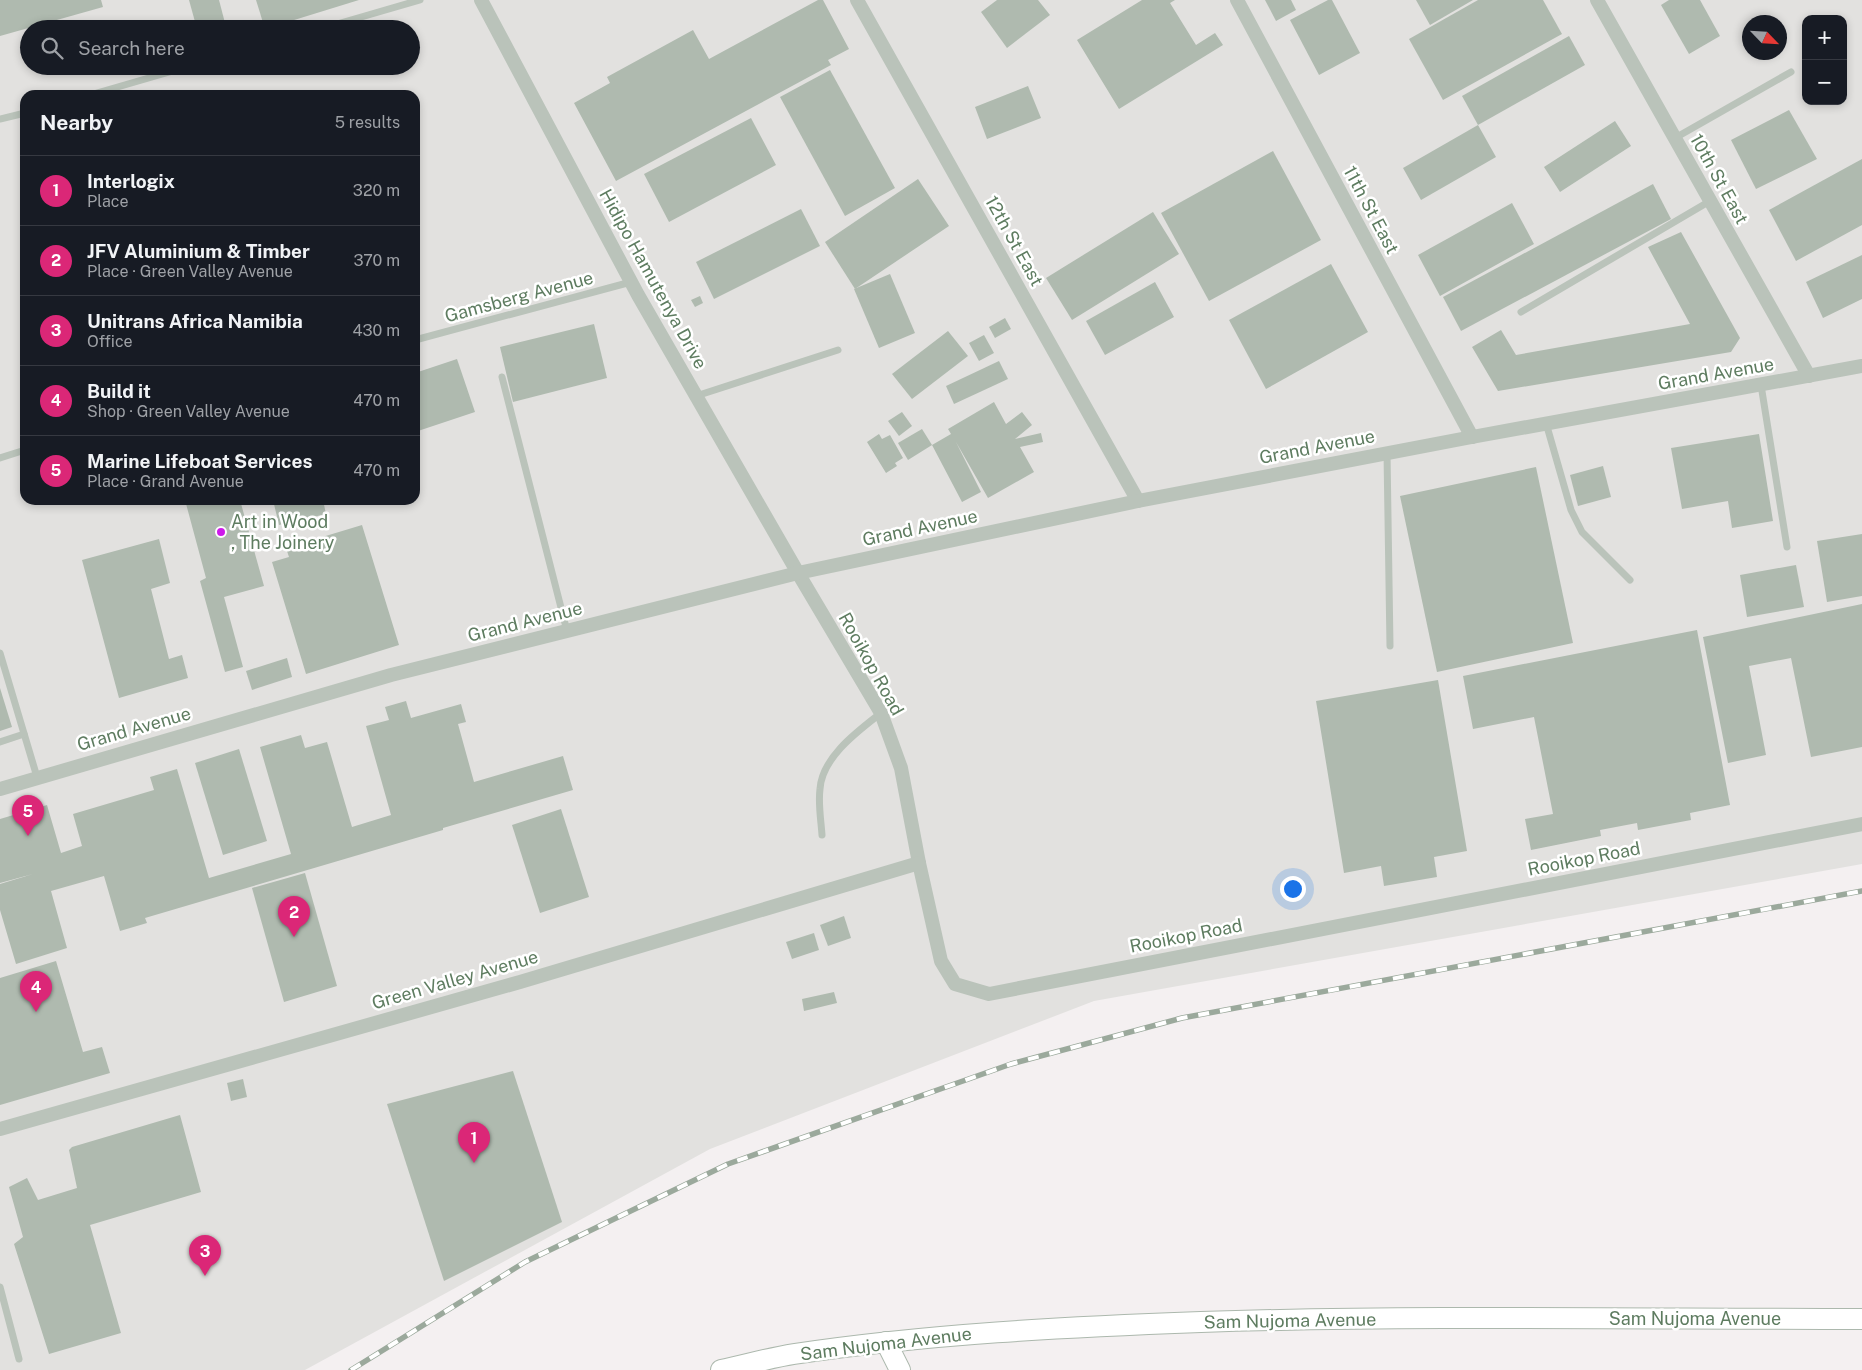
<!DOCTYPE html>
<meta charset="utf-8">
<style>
:root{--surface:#171b24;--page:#20242c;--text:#f1f3f6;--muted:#9ea1a6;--line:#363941;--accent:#db2777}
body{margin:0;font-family:"Public Sans",sans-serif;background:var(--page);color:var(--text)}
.controls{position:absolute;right:15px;top:15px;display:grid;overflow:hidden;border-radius:10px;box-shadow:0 2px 8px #0003}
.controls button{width:45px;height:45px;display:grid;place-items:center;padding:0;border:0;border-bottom:1px solid var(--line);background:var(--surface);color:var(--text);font:25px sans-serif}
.compass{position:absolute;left:1742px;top:15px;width:45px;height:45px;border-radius:50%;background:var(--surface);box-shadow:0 2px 8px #0003;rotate:115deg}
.you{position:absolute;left:1292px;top:888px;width:18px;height:18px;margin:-12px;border:4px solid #fff;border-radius:50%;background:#1a73e8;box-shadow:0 0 0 8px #1a73e833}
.badge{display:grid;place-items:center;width:32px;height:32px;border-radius:50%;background:var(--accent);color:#fff;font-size:16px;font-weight:700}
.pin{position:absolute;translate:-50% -41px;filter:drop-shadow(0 1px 2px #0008)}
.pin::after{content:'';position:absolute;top:26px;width:18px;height:15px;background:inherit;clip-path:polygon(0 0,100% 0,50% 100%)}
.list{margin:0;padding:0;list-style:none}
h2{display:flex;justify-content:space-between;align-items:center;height:65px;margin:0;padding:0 20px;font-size:21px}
h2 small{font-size:16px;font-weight:400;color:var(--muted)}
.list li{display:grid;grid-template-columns:32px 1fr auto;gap:15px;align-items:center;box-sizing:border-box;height:70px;padding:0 20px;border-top:1px solid var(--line)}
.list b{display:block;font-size:19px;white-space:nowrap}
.list p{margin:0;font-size:16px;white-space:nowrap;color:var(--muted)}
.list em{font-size:16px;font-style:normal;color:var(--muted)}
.icon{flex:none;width:28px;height:28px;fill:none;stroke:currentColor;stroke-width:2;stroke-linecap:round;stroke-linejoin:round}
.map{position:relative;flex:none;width:1862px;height:1370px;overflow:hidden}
.search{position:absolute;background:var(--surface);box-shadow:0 2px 8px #0003;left:20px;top:20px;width:400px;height:55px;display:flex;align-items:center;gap:12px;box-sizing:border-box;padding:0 18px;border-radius:28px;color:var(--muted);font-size:19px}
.panel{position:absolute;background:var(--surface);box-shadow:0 2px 8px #0003;left:20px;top:90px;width:400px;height:415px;border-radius:15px}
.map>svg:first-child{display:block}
.built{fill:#e2e1df;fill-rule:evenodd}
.building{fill:#afbaaf}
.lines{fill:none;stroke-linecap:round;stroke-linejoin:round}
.secondary-casing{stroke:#acb8ad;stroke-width:22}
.lane{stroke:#bac3ba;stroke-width:7}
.street{stroke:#bac3ba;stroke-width:14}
.secondary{stroke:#fff;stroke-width:20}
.rail-casing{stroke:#9ba99c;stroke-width:5.5}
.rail{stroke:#fff;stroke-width:4;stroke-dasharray:11;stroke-linecap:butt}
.poi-dot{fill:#cd1aea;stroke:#fff;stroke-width:2}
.labels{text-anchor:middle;stroke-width:5;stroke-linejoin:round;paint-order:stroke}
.street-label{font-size:18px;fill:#5e7c60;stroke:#fff}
.poi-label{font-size:18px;fill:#5e7c60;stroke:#fff;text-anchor:start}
</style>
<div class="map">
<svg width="1862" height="1370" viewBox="0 0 1862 1370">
<rect width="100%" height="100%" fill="#f4f0f1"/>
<path class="built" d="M0 0H1862V864L1094 1001 710 1149 305 1370H0ZM1806 19H1843V101H1806ZM1750 22H1780V52H1750ZM29 29H411V66H29ZM25 95H415V500H25Z"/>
<g class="building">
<path d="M0 0H101L103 7 0 36Z"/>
<path d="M189 0H219L225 23 204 29H197Z"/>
<path d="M256 0H359L265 29Z"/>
<path d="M818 0H823L849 49 828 60 831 65 616 181 574 103 610 83 607 77 693 30 709 59Z"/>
<path d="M997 0H1038L1050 15 1007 48 981 12Z"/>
<path d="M1142 0H1175L1170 3 1196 45 1215 33 1223 45 1119 109 1077 40Z"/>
<path d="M1265 0H1291L1296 10 1276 21Z"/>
<path d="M1328 0H1332L1360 53 1319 75 1290 20Z"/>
<path d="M1416 0H1473L1430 25Z"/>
<path d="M1478 0H1543L1562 34 1443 100 1409 39Z"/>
<path d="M1669 0H1700L1720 36 1689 54 1661 5Z"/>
<path d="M1569 36 1585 65 1478 125 1462 96Z"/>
<path d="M830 70 895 188 845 216 780 97Z"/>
<path d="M1028 86 1041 118 987 139 975 107Z"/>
<path d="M1789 110 1817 159 1756 189 1731 140Z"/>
<path d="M751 118 776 165 669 222 644 174Z"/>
<path d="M1615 121 1631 146 1560 192 1544 167Z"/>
<path d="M1478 125 1496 157 1421 200 1403 168Z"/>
<path d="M1273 151 1321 240 1209 301 1161 213Z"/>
<path d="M1862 159V225L1796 261 1769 210Z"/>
<path d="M918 179 949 226 855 289 825 242Z"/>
<path d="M1653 184 1671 219 1461 331 1443 297Z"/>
<path d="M1512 203 1534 244 1440 296 1418 255Z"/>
<path d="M801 209 820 246 714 299 696 262Z"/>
<path d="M1153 212 1179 254 1072 320 1046 278Z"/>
<path d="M1681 232 1740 338 1731 352 1498 391 1472 347 1501 330 1516 355 1690 324 1648 247Z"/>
<path d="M1862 255V299L1823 318 1806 282Z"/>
<path d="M1331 264 1368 332 1266 389 1229 320Z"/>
<path d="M890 274 915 333 879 348 854 289Z"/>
<path d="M1155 282 1174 317 1105 355 1086 321Z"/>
<path d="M700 296 703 303 695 307 691 300Z"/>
<path d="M1005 318 1011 329 995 338 989 327Z"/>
<path d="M594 324 607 378 513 402 500 347Z"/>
<path d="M948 331 968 356 912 399 892 374Z"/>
<path d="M984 335 994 353 979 361 969 343Z"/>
<path d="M457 359 475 412 415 432V373Z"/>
<path d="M999 361 1008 379 954 404 946 386Z"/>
<path d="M994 402 1006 424 1022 412 1032 425 1015 439 1041 433 1043 442 1020 447 1034 472 988 498 956 442 981 492 962 502 932 445 951 434 948 429Z"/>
<path d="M902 412 912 426 899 436 888 421Z"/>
<path d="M922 429 932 445 908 460 898 443Z"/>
<path d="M879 434 882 439 890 435 903 458 895 463 897 466 886 473 867 442Z"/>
<path d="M1759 434 1773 521 1732 528 1728 501 1682 509 1671 448Z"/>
<path d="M1603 466 1611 497 1578 506 1570 475Z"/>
<path d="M1536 467 1573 643 1437 672 1400 496Z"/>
<path d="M185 500H240L264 586 224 597 243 667 225 672 200 581 206 578Z"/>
<path d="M273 500H323L326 514 279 525Z"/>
<path d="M362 525 399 645 306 674 272 562 289 557 286 548Z"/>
<path d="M1862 534V596L1827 602 1817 541Z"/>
<path d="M159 539 170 583 151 589 169 659 182 655 188 678 119 698 82 560Z"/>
<path d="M1796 565 1804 607 1747 617 1740 575Z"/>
<path d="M1862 604V747L1811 757 1791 658 1749 666 1766 755 1728 763 1703 637Z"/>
<path d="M1697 630 1730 805 1690 813 1691 820 1638 830 1637 823 1600 830 1601 836 1531 850 1525 819 1553 814 1534 717 1473 729 1463 676Z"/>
<path d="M287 658 292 677 252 690 246 671Z"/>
<path d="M1438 680 1467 851 1434 857 1437 877 1384 886 1381 866 1344 873 1316 701Z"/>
<path d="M0 688 12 727 0 731Z"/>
<path d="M406 701 411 718 461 704 466 722 458 724 474 782 563 756 573 790 443 828V830L145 918 147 923 120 931 104 876 51 891 67 948 16 964 0 910V884L33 874 0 883V819L47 805 61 853 82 846 73 814 154 790 150 777 177 769 209 878 291 854 260 747 301 735 305 748 327 742 352 827 391 815 366 726 389 720 385 707Z"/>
<path d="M239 749 267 841 223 855 195 763Z"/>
<path d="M561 809 589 897 540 913 512 825Z"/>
<path d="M305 873 337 986 284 1002 252 888Z"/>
<path d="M844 916 851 938 828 946 820 925Z"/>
<path d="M814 933 819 950 792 959 786 942Z"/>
<path d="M56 961 83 1052 102 1047 110 1073 0 1105V978Z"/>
<path d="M834 992 837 1003 804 1011 802 999Z"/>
<path d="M513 1071 562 1222 444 1281 387 1104Z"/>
<path d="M243 1079 247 1097 231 1101 227 1083Z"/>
<path d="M180 1115 201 1192 90 1225 121 1333 49 1354 14 1244 23 1237 9 1187 27 1178 38 1200 77 1188 69 1150 72 1147Z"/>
</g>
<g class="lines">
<defs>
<g id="secondary">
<path d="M886 1342 900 1370"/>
<path d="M721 1370C745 1365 769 1358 794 1354 929 1334 1064 1327 1201 1322 1421 1315 1642 1319 1862 1319"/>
</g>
</defs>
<use href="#secondary" class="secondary-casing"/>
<g class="lane">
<path d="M320 29 420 0"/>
<path d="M90 95 190 66"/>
<path d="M0 119 25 113"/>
<path d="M1675 138 1791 72"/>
<path d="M1521 312 1710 201"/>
<path d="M415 340 631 282"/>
<path d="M502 377 567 631"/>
<path d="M1761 385 1787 547"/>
<path d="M696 396 838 350"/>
<path d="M1546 423 1571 510 1582 532 1630 580"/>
<path d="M1387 453 1390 646"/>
<path d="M0 458 25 450"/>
<path d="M0 653 37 777"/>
<path d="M0 742 24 734"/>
<path d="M822 835C821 820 818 804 820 789 822 757 858 731 881 713"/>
<path d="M0 1287 19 1359"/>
</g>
<g class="street">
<path d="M481 0 638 295 798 573 881 713 901 768 919 863 941 961 955 984 989 994 1862 824"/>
<path d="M857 0 1138 501"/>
<path d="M1237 0 1472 437"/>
<path d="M1597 0 1809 376"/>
<path d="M0 789 391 675 798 573 1138 501 1472 437 1862 366"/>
<path d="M0 1129 520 982 919 863"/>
</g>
<use href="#secondary" class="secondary"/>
<defs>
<path id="rail" d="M351 1370 525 1262 728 1164 1011 1064 1182 1018 1862 891"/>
</defs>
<use href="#rail" class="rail-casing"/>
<use href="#rail" class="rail"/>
</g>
<circle class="poi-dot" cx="221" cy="532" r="5"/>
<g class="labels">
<g class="street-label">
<text transform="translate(1719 179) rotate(61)" y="6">10th St East</text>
<text transform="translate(1371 210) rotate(62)" y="6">11th St East</text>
<text transform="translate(1014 241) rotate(61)" y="6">12th St East</text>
<text transform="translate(653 279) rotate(61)" y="6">Hidipo Hamutenya Drive</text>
<text transform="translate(519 297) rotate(-15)" y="6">Gamsberg Avenue</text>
<text transform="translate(1716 374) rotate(-10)" y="6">Grand Avenue</text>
<text transform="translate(1317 447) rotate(-11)" y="6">Grand Avenue</text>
<text transform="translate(920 528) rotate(-12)" y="6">Grand Avenue</text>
<text transform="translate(525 622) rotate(-14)" y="6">Grand Avenue</text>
<text transform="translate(871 664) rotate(61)" y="6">Rooikop Road</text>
<text transform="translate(134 729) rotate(-16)" y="6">Grand Avenue</text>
<text transform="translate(1584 859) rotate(-11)" y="6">Rooikop Road</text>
<text transform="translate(1186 936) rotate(-11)" y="6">Rooikop Road</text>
<text transform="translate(455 980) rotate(-16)" y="6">Green Valley Avenue</text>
<text x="1695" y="1325">Sam Nujoma Avenue</text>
<text transform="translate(1290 1321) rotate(-1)" y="6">Sam Nujoma Avenue</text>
<text transform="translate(886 1344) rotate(-7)" y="6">Sam Nujoma Avenue</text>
</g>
<g class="poi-label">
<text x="231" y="528">Art in Wood<tspan x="231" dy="21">, The Joinery</tspan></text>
</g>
</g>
</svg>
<div class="controls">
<button>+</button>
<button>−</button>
</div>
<svg class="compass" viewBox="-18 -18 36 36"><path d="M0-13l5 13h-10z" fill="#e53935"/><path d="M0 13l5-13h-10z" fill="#9ea1a6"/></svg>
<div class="you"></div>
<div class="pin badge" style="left:474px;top:1163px">1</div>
<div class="pin badge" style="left:294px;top:937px">2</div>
<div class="pin badge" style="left:205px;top:1276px">3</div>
<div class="pin badge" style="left:36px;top:1012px">4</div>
<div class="pin badge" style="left:28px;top:836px">5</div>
<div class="search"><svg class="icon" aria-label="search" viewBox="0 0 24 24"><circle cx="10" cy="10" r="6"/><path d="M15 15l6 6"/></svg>Search here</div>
<section class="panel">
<h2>Nearby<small>5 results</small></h2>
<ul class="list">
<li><span class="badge">1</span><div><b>Interlogix</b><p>Place</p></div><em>320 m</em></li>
<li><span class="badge">2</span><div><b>JFV Aluminium &amp; Timber</b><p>Place · Green Valley Avenue</p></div><em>370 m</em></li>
<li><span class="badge">3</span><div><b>Unitrans Africa Namibia</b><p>Office</p></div><em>430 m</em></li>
<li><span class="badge">4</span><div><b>Build it</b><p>Shop · Green Valley Avenue</p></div><em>470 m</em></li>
<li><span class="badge">5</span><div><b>Marine Lifeboat Services</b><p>Place · Grand Avenue</p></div><em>470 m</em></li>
</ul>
</section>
</div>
